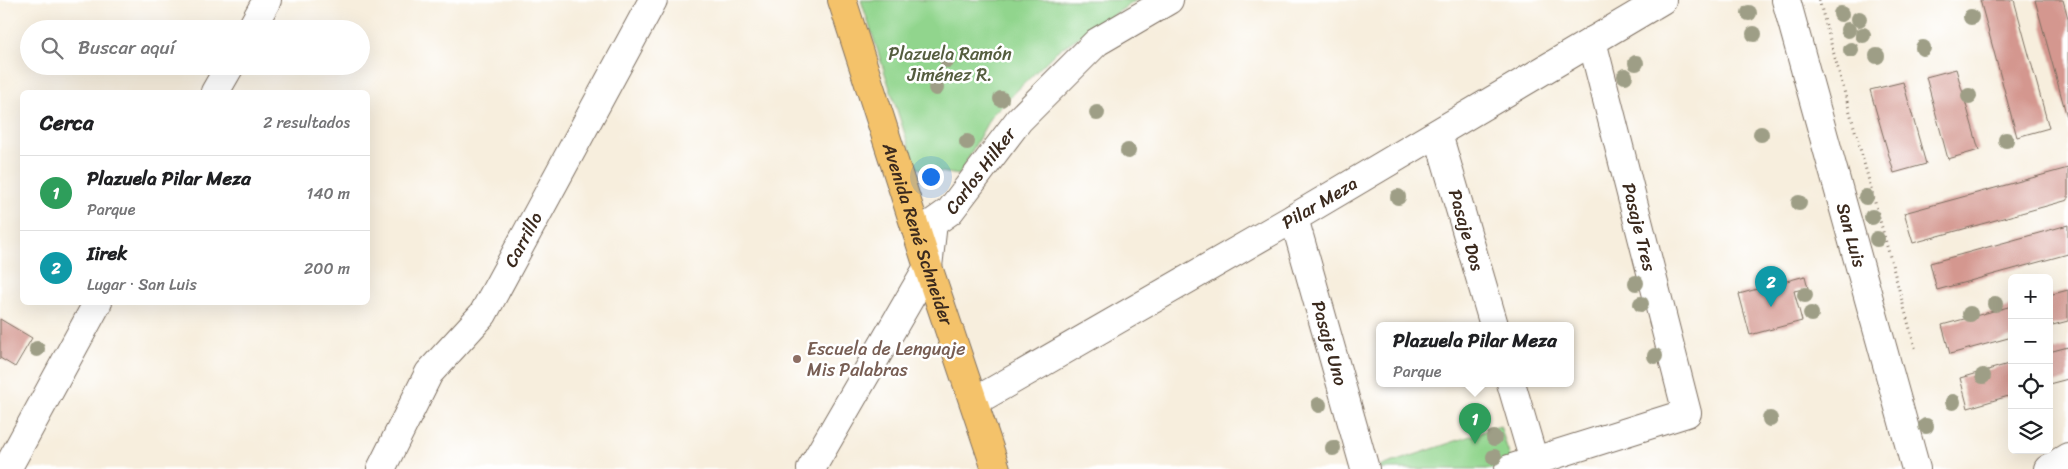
<!DOCTYPE html>
<html lang="es">
<meta charset="utf-8">
<style>
:root{--surface:#fff;--page:#f6f6f6;--text:#202124;--muted:#757577;--line:#e0e0e0;--accent:#d1495b}
body{margin:0;font-family:Sriracha,sans-serif;background:var(--page);color:var(--text)}
.controls{position:absolute;right:15px;bottom:15px;display:grid;overflow:hidden;border-radius:8px;box-shadow:0 5px 20px #0002}
.controls button{width:45px;height:45px;display:grid;place-items:center;padding:0;border:0;border-bottom:1px solid var(--line);background:var(--surface);color:var(--text);font:25px sans-serif}
.you{position:absolute;left:930px;top:176px;width:18px;height:18px;margin:-12px;border:4px solid #fff;border-radius:50%;background:#1a73e8;box-shadow:0 0 0 8px #1a73e833}
.badge{display:grid;place-items:center;width:32px;height:32px;border-radius:50%;background:var(--accent);color:#fff;font-size:16px;font-weight:700}
.pin{position:absolute;translate:-50% -41px;filter:drop-shadow(0 1px 2px #0008)}
.pin::after{content:'';position:absolute;top:26px;width:18px;height:15px;background:inherit;clip-path:polygon(0 0,100% 0,50% 100%)}
.popup{position:absolute;left:1376px;top:322px;width:198px;height:65px;box-sizing:border-box;display:grid;place-content:center;border-radius:8px;background:var(--surface);filter:drop-shadow(0 1px 4px #0005);font-size:16px;white-space:nowrap;color:var(--muted)}
.popup b{font-size:19px;color:var(--text)}
.popup::after{content:'';position:absolute;left:50%;top:100%;margin-left:-10px;border:10px solid transparent;border-top-color:var(--surface)}
.list{margin:0;padding:0;list-style:none}
h2{display:flex;justify-content:space-between;align-items:center;height:65px;margin:0;padding:0 20px;font-size:21px}
h2 small{font-size:16px;font-weight:400;color:var(--muted)}
.list li{display:grid;grid-template-columns:32px 1fr auto;gap:15px;align-items:center;box-sizing:border-box;height:75px;padding:0 20px;border-top:1px solid var(--line)}
.list b{display:block;font-size:19px;white-space:nowrap}
.list p{margin:0;font-size:16px;white-space:nowrap;color:var(--muted)}
.list em{font-size:16px;font-style:normal;color:var(--muted)}
.icon{flex:none;width:28px;height:28px;fill:none;stroke:currentColor;stroke-width:2;stroke-linecap:round;stroke-linejoin:round}
.map{position:relative;flex:none;width:2068px;height:469px;overflow:hidden}
.search{position:absolute;background:var(--surface);box-shadow:0 5px 20px #0002;left:20px;top:20px;width:350px;height:55px;display:flex;align-items:center;gap:12px;box-sizing:border-box;padding:0 18px;border-radius:28px;color:var(--muted);font-size:19px}
.panel{position:absolute;background:var(--surface);box-shadow:0 5px 20px #0002;left:20px;top:90px;width:350px;height:215px;border-radius:8px}
.map>svg:first-child{display:block}
.green{fill:#91d58d;stroke:#668056}
.building{fill:#d4978f}
.lines{fill:none;stroke-linecap:round;stroke-linejoin:round}
.minor-casing{stroke:#7d6f61;stroke-width:30}
.major-casing{stroke:#7d6f61;stroke-width:30}
.path{stroke:#7d6f61;stroke-width:3;stroke-dasharray:1 4;stroke-linecap:butt}
.minor{stroke:#fff;stroke-width:28}
.major{stroke:#f4c26a;stroke-width:28}
.tree{fill:#9e9e86}
.education-dot{fill:#8d6e63;stroke:#fff;stroke-width:2}
.labels{text-anchor:middle;stroke-width:5;stroke-linejoin:round;paint-order:stroke}
.park-label{font-size:18px;fill:#555d3f;stroke:#fff}
.street-label{font-size:18px;fill:#3b2a1e;stroke:#fff}
.education-label{font-size:18px;fill:#785e54;stroke:#fff;text-anchor:start}
</style>
<div class="map">
<svg width="2068" height="469" viewBox="0 0 2068 469">
<rect width="100%" height="100%" fill="#fff"/>
<filter id="ink" filterUnits="userSpaceOnUse"><feTurbulence type="fractalNoise" baseFrequency=".02" numOctaves="2"/><feDisplacementMap in="SourceGraphic" scale="10" xChannelSelector="R" yChannelSelector="G"/><feConvolveMatrix kernelMatrix="1 2 1 2 8 2 1 2 1" color-interpolation-filters="sRGB"/></filter>
<filter id="wash" filterUnits="userSpaceOnUse"><feTurbulence type="fractalNoise" baseFrequency=".0096" numOctaves="4" result="noise"/><feDisplacementMap in="SourceGraphic" scale="20" xChannelSelector="R" yChannelSelector="G"/><feGaussianBlur stdDeviation="1.12" result="paint"/><feColorMatrix in="noise" values="0 0 0 0 0 0 0 0 0 0 0 0 0 0 0 0 0 1.4 0 .05"/><feComposite in="paint" operator="in"/></filter>
<g filter="url(#wash)">
<rect width="100%" height="100%" fill="#f7eedd"/>
<g class="green">
<path d="M861 0H1137L1057 51 991 116 959 175 916 168Z"/>
<path d="M1500 426 1512 463 1493 469H1373Z"/>
</g>
<g id="blocks">
<g class="building">
<path d="M1980 0H2014L2049 128 2017 137Z"/>
<path d="M2035 0H2063L2068 18V121Z"/>
<path d="M1956 69 1979 150 1948 159 1926 77Z"/>
<path d="M1903 82 1926 164 1894 173 1870 90Z"/>
<path d="M2068 168V200L1913 243 1904 213Z"/>
<path d="M2068 225V254L1937 290 1930 263Z"/>
<path d="M1805 276 1808 288 1794 291 1802 321 1750 335 1739 294Z"/>
<path d="M2068 290V321L2049 326V295Z"/>
<path d="M2012 306V337L1950 354 1942 325Z"/>
<path d="M0 319 32 338 15 367 0 358Z"/>
<path d="M2068 347V379L2049 384V352Z"/>
<path d="M2012 363V395L1968 408 1960 378Z"/>
</g>
</g>
</g>
<g filter="url(#ink)">
<use href="#blocks" fill-opacity="0" stroke="#7d6f61" stroke-width="1"/>
<g class="lines">
<defs>
<g id="minor">
<path id="s1" d="M1786 0 1916 469"/>
<path d="M251 29 267 0"/>
<path d="M215 92 230 66"/>
<path id="s2" d="M1438 134 1494 325"/>
<path id="s3" d="M1294 218 1365 469"/>
<path d="M1511 383 1534 461"/>
<path id="s4" d="M974 402 1294 218 1662 0"/>
<path d="M7 469 98 302"/>
<path id="s5" d="M381 469 429 373 483 314 653 0"/>
<path id="s6" d="M811 469 928 267 933 223 950 211 1019 120 1097 42 1169 0"/>
<path d="M1509 469 1687 413 1592 41"/>
<path d="M2048 469 2068 457"/>
</g>
<g id="major">
<path id="s7" d="M842 0 928 267 996 469"/>
</g>
</defs>
<use href="#minor" class="minor-casing"/>
<use href="#major" class="major-casing"/>
<path class="path" d="M1819 0 1916 351"/>
<use href="#minor" class="minor"/>
<use href="#major" class="major"/>
</g>
<g class="tree">
<circle cx="1749" cy="13" r="8"/>
<circle cx="1841" cy="14" r="8"/>
<circle cx="1971" cy="17" r="8"/>
<circle cx="1859" cy="19" r="8"/>
<circle cx="1848" cy="30" r="8"/>
<circle cx="1754" cy="34" r="8"/>
<circle cx="1863" cy="35" r="8"/>
<circle cx="1923" cy="48" r="8"/>
<circle cx="1851" cy="50" r="8"/>
<circle cx="1877" cy="56" r="8"/>
<circle cx="947" cy="60" r="8"/>
<circle cx="1636" cy="63" r="8"/>
<circle cx="1625" cy="76" r="8"/>
<circle cx="936" cy="88" r="8"/>
<circle cx="1969" cy="96" r="8"/>
<circle cx="1001" cy="99" r="8"/>
<circle cx="1097" cy="113" r="8"/>
<circle cx="1761" cy="134" r="8"/>
<circle cx="2006" cy="140" r="8"/>
<circle cx="967" cy="142" r="8"/>
<circle cx="1128" cy="151" r="8"/>
<circle cx="1398" cy="197" r="8"/>
<circle cx="1866" cy="197" r="8"/>
<circle cx="1799" cy="203" r="8"/>
<circle cx="1872" cy="217" r="8"/>
<circle cx="1877" cy="239" r="8"/>
<circle cx="1636" cy="283" r="8"/>
<circle cx="1805" cy="295" r="8"/>
<circle cx="1641" cy="304" r="8"/>
<circle cx="1995" cy="304" r="8"/>
<circle cx="1811" cy="314" r="8"/>
<circle cx="1970" cy="314" r="8"/>
<circle cx="37" cy="349" r="8"/>
<circle cx="1655" cy="356" r="8"/>
<circle cx="1983" cy="376" r="8"/>
<circle cx="1953" cy="402" r="8"/>
<circle cx="1319" cy="405" r="8"/>
<circle cx="1770" cy="419" r="8"/>
<circle cx="1926" cy="426" r="8"/>
<circle cx="1494" cy="438" r="8"/>
<circle cx="1333" cy="448" r="8"/>
<circle cx="1494" cy="457" r="8"/>
</g>
</g>
<circle class="education-dot" cx="797" cy="359" r="5"/>
<g class="labels">
<g class="park-label">
<text x="950" y="60">Plazuela Ramón<tspan x="950" dy="21">Jiménez R.</tspan></text>
</g>
<g class="street-label">
<text dy="6" stroke="none"><textPath href="#s6" startOffset="349">Carlos Hilker</textPath></text>
<text dy="6" stroke="none"><textPath href="#s4" startOffset="399">Pilar Meza</textPath></text>
<text transform="translate(1639 227) rotate(76)" y="6">Pasaje Tres</text>
<text dy="6" stroke="none"><textPath href="#s2" startOffset="100">Pasaje Dos</textPath></text>
<text dy="6" stroke="none"><textPath href="#s7" startOffset="246">Avenida René Schneider</textPath></text>
<text dy="6" stroke="none"><textPath href="#s1" startOffset="244">San Luis</textPath></text>
<text dy="6" stroke="none"><textPath href="#s5" startOffset="272">Carrillo</textPath></text>
<text dy="6" stroke="none"><textPath href="#s3" startOffset="130">Pasaje Uno</textPath></text>
</g>
<g class="education-label">
<text x="807" y="355">Escuela de Lenguaje<tspan x="807" dy="21">Mis Palabras</tspan></text>
</g>
</g>
</svg>
<div class="controls">
<button>+</button>
<button>−</button>
<button><svg class="icon" aria-label="locate" viewBox="0 0 24 24"><circle cx="12" cy="12" r="6"/><path d="M12 2v4M12 18v4M2 12h4M18 12h4"/></svg></button>
<button><svg class="icon" aria-label="layers" viewBox="0 0 24 24"><path d="M12 4l9 5-9 5-9-5zM3 14l9 5 9-5"/></svg></button>
</div>
<div class="you"></div>
<div class="pin badge" style="left:1475px;top:444px;background:#2e9e5b">1</div>
<div class="popup"><b>Plazuela Pilar Meza</b>Parque</div>
<div class="pin badge" style="left:1771px;top:307px;background:#0f9aa8">2</div>
<div class="search"><svg class="icon" aria-label="search" viewBox="0 0 24 24"><circle cx="10" cy="10" r="6"/><path d="M15 15l6 6"/></svg>Buscar aquí</div>
<section class="panel">
<h2>Cerca<small>2 resultados</small></h2>
<ul class="list">
<li><span class="badge" style="background:#2e9e5b">1</span><div><b>Plazuela Pilar Meza</b><p>Parque</p></div><em>140 m</em></li>
<li><span class="badge" style="background:#0f9aa8">2</span><div><b>Iirek</b><p>Lugar · San Luis</p></div><em>200 m</em></li>
</ul>
</section>
</div>
